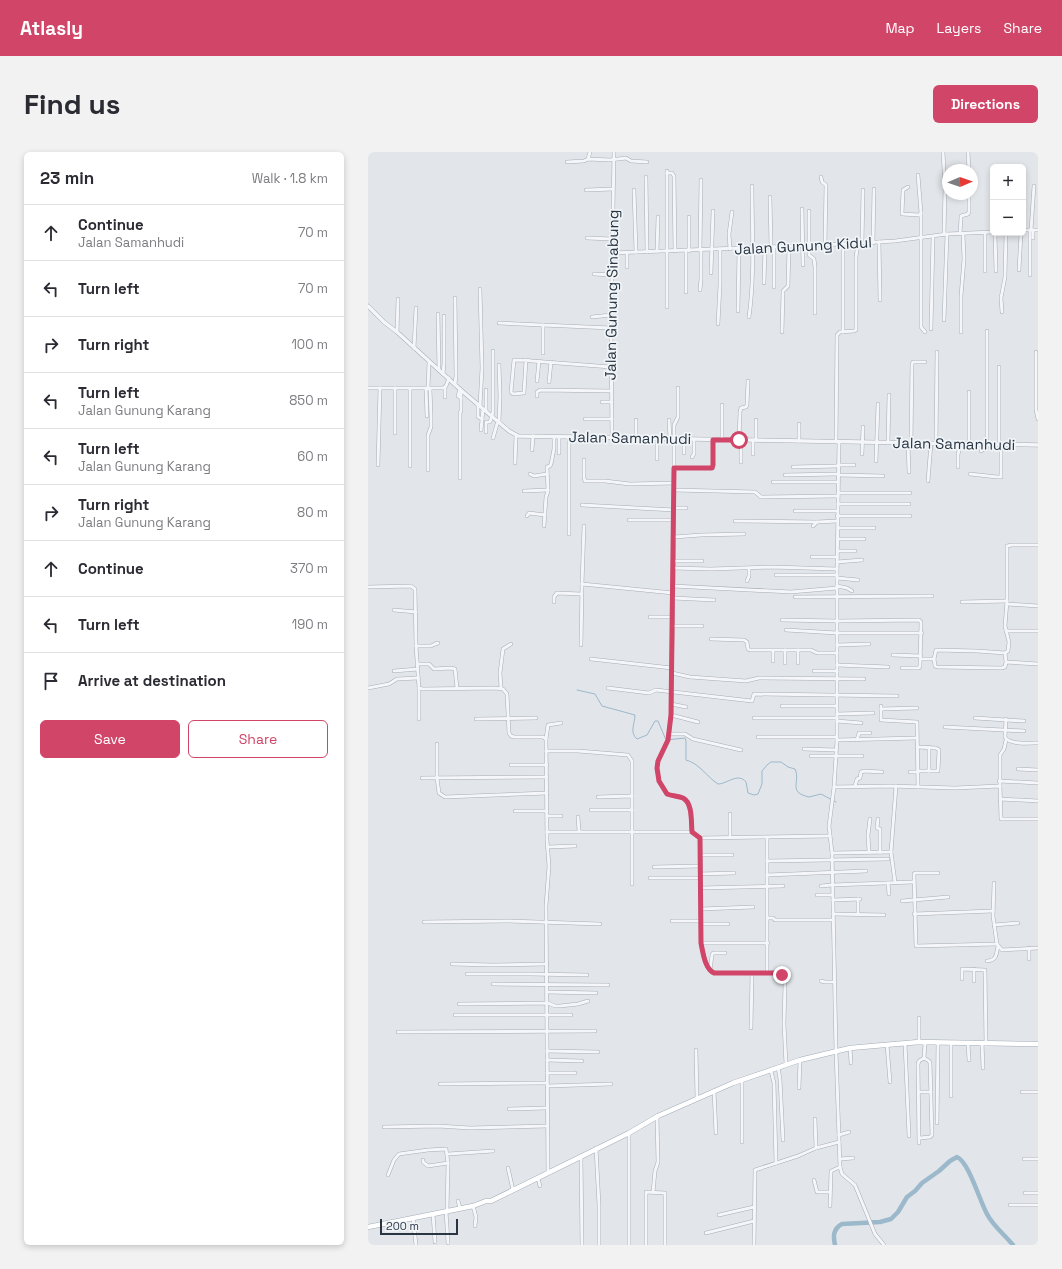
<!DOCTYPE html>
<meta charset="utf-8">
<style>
:root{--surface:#fff;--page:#f2f2f3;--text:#2b2b33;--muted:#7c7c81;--line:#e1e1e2;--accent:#d14569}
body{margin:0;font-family:"Space Grotesk",sans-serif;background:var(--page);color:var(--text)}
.controls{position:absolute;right:12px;top:12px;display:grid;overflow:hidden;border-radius:6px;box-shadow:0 2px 6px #0003}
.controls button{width:36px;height:36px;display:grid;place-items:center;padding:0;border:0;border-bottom:1px solid var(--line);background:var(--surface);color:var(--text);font:20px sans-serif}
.compass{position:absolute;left:574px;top:12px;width:36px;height:36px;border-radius:50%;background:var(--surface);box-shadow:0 2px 6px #0003;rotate:88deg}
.scale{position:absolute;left:12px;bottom:10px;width:78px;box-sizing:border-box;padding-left:4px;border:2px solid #293543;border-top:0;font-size:11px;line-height:14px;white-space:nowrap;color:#293543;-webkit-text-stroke:3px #f1f5f8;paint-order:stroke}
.stop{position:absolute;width:12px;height:12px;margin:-9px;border:3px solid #d14569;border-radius:50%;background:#fff}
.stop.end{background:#d14569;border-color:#fff;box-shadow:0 1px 4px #0008}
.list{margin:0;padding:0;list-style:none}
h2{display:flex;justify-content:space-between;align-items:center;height:52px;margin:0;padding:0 16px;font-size:17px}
h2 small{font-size:13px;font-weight:400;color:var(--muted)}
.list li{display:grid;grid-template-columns:26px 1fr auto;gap:12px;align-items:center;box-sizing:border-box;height:56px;padding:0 16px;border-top:1px solid var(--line)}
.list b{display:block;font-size:15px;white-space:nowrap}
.list p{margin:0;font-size:13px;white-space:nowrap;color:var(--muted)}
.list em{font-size:13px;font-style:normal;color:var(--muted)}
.actions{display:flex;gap:8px;padding:12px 16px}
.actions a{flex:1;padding:9px 0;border:1px solid var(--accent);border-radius:6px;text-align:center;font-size:14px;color:var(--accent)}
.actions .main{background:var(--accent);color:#fff}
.icon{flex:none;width:22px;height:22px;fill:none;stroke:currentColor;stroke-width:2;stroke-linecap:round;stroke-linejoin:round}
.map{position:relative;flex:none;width:670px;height:1093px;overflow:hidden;border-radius:6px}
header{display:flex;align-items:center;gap:24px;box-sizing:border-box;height:56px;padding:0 20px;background:var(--accent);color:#fff}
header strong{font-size:19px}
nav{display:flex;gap:22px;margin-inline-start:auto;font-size:14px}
.intro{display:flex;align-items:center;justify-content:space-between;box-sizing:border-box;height:96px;padding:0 24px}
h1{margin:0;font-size:28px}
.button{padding:10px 18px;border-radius:6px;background:var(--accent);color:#fff;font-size:14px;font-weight:700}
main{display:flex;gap:24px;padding:0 24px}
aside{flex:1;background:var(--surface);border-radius:6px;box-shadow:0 2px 6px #0003}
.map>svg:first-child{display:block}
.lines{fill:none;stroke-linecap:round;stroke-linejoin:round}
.stream{stroke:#9cb8cb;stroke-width:1}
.river{stroke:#9cb8cb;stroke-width:4.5}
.minor-casing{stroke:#a7adb5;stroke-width:4}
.tertiary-casing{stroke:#a7adb5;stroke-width:4.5}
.primary-casing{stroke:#a1acb6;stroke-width:5.5}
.minor{stroke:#f5f6f9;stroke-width:3}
.tertiary{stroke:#f5f6f9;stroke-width:3.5}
.primary{stroke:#fff;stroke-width:4.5}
.route{stroke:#d14569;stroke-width:5}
.labels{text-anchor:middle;stroke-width:3.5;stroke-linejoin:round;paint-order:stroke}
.street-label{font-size:15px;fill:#293543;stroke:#f1f5f8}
</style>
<header>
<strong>Atlasly</strong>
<nav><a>Map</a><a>Layers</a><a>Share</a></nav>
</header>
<div class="intro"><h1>Find us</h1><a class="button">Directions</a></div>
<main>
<aside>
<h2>23 min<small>Walk · 1.8 km</small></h2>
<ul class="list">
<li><svg class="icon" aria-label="ahead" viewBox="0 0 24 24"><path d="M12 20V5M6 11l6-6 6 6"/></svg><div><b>Continue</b><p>Jalan Samanhudi</p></div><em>70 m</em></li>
<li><svg class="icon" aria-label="left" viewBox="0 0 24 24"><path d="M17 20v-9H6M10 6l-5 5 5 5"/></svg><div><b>Turn left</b></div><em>70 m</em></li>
<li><svg class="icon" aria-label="right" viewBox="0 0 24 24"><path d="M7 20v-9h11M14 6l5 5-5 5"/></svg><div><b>Turn right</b></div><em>100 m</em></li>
<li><svg class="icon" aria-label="left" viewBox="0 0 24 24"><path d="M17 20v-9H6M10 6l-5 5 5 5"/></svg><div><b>Turn left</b><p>Jalan Gunung Karang</p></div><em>850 m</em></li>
<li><svg class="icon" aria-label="left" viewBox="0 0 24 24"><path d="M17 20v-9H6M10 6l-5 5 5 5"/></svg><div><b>Turn left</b><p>Jalan Gunung Karang</p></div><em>60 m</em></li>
<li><svg class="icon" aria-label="right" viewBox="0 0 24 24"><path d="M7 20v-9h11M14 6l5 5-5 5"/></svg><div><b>Turn right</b><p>Jalan Gunung Karang</p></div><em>80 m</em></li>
<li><svg class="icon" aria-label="ahead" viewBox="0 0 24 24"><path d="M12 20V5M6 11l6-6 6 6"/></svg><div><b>Continue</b></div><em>370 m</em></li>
<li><svg class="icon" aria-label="left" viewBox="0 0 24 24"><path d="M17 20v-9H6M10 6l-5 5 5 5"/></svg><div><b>Turn left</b></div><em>190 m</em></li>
<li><svg class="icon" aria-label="arrive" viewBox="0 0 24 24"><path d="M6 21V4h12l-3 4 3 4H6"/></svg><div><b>Arrive at destination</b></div></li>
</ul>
<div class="actions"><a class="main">Save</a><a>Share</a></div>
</aside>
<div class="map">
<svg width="670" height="1093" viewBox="0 0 670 1093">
<rect width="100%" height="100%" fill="#e2e6ea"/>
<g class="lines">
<path class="stream" d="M209 538 227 542 234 554 267 563C267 572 261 580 269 587L279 583 287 569H290L298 588 317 586 318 589V608C331 611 339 625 350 632 359 632 370 620 378 630L380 641 386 643 390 642 394 632V619L399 613 403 610H413L420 615 427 617C433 630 419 640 441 645L453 642 468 650"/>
<path class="river" d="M467 1093C465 1084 465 1077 474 1072L512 1070 523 1067 530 1060 539 1045 547 1039 554 1031 571 1019 582 1009 589 1005C601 1010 612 1050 619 1062 625 1074 637 1083 645 1093"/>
<defs>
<g id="minor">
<path d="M575 0 577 35 576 83"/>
<path d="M600 0 601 18"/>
<path d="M220 7 222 0"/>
<path d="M199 10 216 9 220 7 242 8 258 6 263 9 279 10"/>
<path d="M299 21H304L306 24 307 99"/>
<path d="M550 23 553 61"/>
<path d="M278 25 279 100"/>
<path d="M453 25 454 30 458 33 457 93"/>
<path d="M540 35 535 38 534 62 551 63 553 61V175L557 180"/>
<path d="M218 38 245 37"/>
<path d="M266 38 268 100"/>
<path d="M402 45 403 95"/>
<path d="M434 57 435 113"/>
<path d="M441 59V103L446 107 447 115V161"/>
<path d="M321 65V99"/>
<path d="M655 78H670"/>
<path d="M663 78 666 34"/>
<path d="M627 81 628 119"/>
<path d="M592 82 593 65V64L600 62 601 60V42"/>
<path d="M219 86 245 87"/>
<path d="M665 86V78"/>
<path d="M511 90 512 148"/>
<path d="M494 91 495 38"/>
<path d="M505 91 506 37"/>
<path d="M406 95V135"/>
<path d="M362 97 361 82 364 60"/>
<path d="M332 98 333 28"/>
<path d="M289 99 290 65"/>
<path d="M244 101 475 92 527 89 579 82 625 80"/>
<path d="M259 101V115"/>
<path d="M651 118 653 81"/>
<path d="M617 119V81"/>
<path d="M343 121 345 59"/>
<path d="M226 122 244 123"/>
<path d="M662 123V78"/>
<path d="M396 131 397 95"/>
<path d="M112 137 114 216 112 254"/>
<path d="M332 138 333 127V98"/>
<path d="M318 140V99"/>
<path d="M299 155V19"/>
<path d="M370 159 371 97"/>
<path d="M634 160 633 146 637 125 638 81"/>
<path d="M70 162 71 218"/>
<path d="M224 165 243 163"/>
<path d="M381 165C387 122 384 77 384 34"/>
<path d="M576 168 579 82"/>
<path d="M131 171 243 176"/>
<path d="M350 172 352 133V97"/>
<path d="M563 177 565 85"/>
<path d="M29 180 30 147"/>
<path d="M414 180 415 139 420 134 421 95"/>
<path d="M475 180V92"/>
<path d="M593 180V144L596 107 595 82"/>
<path d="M46 196 48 156"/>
<path d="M668 200V258L670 267"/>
<path d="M175 201V173"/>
<path d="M158 208 156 241 145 242 143 240 146 208C152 208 158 208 164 209L243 215"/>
<path d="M75 222 76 211V164"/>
<path d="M169 229 171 209"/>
<path d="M181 230 183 210"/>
<path d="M87 232 88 224 87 146"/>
<path d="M77 235V245"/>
<path d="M0 236H75L78 234 81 226"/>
<path d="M27 236V281"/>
<path d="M310 236V265L306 273V385L303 563 300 588 290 609 289 616 291 629 299 642C304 644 310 644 315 646 324 651 323 671 324 680"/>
<path d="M42 237V314"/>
<path d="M58 237 59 264"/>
<path d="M60 237 61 210"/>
<path d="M92 237 90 244 93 246"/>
<path d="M118 238V259"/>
<path d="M169 244V240L172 238 243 239"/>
<path d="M234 250H244"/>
<path d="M110 252V265L114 267"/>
<path d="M354 253V288"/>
<path d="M217 267H244"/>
<path d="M301 268 302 287"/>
<path d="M388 268V288"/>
<path d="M113 278 115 257"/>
<path d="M118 280V270H122L125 260V199"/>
<path d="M191 285V301"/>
<path d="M201 285V382"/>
<path d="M125 286 129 272 131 270 132 244 131 213"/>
<path d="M244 286 243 176 246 0"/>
<path d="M268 286V268"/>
<path d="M289 286V307"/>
<path d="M316 287V301"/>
<path d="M371 288 372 260 373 256 378 255 379 253 380 229"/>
<path d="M373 288V310"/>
<path d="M431 289V272"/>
<path d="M468 290 469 183 472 180 486 179 488 178V105L490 91"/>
<path d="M471 290 469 423V588L466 635 461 674 464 701 468 899 472 1015 474 1022 487 1033 507 1082 516 1093"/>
<path d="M520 291 521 243"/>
<path d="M540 291 541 320"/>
<path d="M543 291 544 212 545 210H557"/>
<path d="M568 292 569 200"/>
<path d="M601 292V240"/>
<path d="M631 293V215"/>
<path d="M164 298 165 284"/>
<path d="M613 299 619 295V179"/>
<path d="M385 302V288"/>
<path d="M494 302 495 275"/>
<path d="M324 305 326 302V287"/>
<path d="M216 308V326L217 329H237L262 332 306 331"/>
<path d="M508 309 510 252"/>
<path d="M147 311 148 283"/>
<path d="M10 313 12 236"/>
<path d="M470 313H486"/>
<path d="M425 315 470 314"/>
<path d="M590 315V303L592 292"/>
<path d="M306 316H345V288"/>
<path d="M60 318V283L63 275V264L62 237"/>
<path d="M162 322 166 324 179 322"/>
<path d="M602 322 629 325H633V293"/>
<path d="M417 323 470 322"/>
<path d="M470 323 515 324"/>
<path d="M92 326V261L93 259V241L94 239"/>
<path d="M560 329 563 291"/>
<path d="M405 330H470"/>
<path d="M306 338 387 340 393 345 470 344"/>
<path d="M156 339 180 338"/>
<path d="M470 341H542"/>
<path d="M470 352H541"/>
<path d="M214 353 306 358"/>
<path d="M306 356H318"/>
<path d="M427 359H469"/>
<path d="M159 364 161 361 177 363"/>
<path d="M469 364H542"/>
<path d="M261 368H306"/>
<path d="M367 369 449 370"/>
<path d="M176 374 178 345 180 339 179 315 182 314 183 312 186 297V285"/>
<path d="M445 374 449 370 469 369"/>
<path d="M470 376H506"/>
<path d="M306 385 333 383 376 382"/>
<path d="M470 387H496"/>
<path d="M470 399H487"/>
<path d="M444 405H469"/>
<path d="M305 409H334"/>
<path d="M469 410 494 408"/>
<path d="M305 416 343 417 404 415 469 417"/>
<path d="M408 423H469"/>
<path d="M469 426 490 428"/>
<path d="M379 429 381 424V416"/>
<path d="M214 432 216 374"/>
<path d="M305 434 423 440 469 436"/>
<path d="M469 434 479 436 484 439"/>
<path d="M0 435 43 434 47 437 48 494 51 536 55 537 127 536 135 537 139 542 141 581 143 584 146 585H175L178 587 179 688 181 714 178 754 180 1020"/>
<path d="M427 445 564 444"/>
<path d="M305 446 346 448"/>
<path d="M186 450V445L189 441 213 442"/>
<path d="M594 450 639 449"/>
<path d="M639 452 670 454"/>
<path d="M26 458 48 460"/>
<path d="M282 465H305"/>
<path d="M414 468 469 469 551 468 553 470 552 514 551 516H534"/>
<path d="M305 474H334"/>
<path d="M418 478 469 481H554"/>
<path d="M638 479H670"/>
<path d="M343 487 376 488 379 490 380 497 382 498H443L449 501H469"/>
<path d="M213 493 214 432 305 441"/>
<path d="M469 493 501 492"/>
<path d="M48 494H63L67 492 70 491"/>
<path d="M417 498V511"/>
<path d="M430 498V511"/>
<path d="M637 501 640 499 641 490 637 474 639 449V394L644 393H670"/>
<path d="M525 503 553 504"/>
<path d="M223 507 304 516"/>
<path d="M553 507H566"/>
<path d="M405 509V499"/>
<path d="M638 510 637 515 634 516 569 515 567 514 566 507 568 498 609 499 637 501 638 510 670 512"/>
<path d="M49 512H61L66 517 83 516 87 517 89 536"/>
<path d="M469 513 520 515"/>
<path d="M26 519 50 517"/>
<path d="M446 519H469"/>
<path d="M304 521 322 525 378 529 391 526 496 527"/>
<path d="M0 536 21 532 29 527 50 526"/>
<path d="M133 536 132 521 135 497 143 492"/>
<path d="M240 536 281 541 288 538 384 549 386 542H387L529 544"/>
<path d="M303 552 318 555"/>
<path d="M414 554H468"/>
<path d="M513 554V568L549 570 550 635"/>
<path d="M513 557 549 556"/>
<path d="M469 562 505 561"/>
<path d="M303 563 330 570"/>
<path d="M386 566H469"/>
<path d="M607 566 656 569"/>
<path d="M51 567V536"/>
<path d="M108 567 168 566"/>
<path d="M638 567 637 585C642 593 661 591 670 591"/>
<path d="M469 569 493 571"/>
<path d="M577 575 656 579"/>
<path d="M301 582H317L325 587 373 598"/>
<path d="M390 585H468"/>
<path d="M178 587 180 573 193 571"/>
<path d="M469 588 549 586"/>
<path d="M489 588 491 581H502"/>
<path d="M69 592V626L71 641 77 645 179 641"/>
<path d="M549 595 568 596 571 598 570 619H550"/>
<path d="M561 595V619"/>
<path d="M436 597 468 598"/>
<path d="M178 599H210L260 603 264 609V644"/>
<path d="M443 604H494"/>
<path d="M143 613H179"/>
<path d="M650 617 670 618"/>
<path d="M542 620H550"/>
<path d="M54 626 179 625"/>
<path d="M631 629 670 631"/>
<path d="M487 634 489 627 492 626 493 620 496 619 514 620"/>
<path d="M632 634V603L636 597 638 588"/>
<path d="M466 635 522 634 587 636 632 634 633 667H670"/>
<path d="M230 645 264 644V680H324L332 686 333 791C335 801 337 817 347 821H409L414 823 417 831 416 872 418 912"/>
<path d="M632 647 670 649"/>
<path d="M223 658H264"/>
<path d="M147 659H179"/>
<path d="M362 662V686"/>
<path d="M179 664H193"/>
<path d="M210 665 211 679"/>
<path d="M510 667 509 676 512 677V700"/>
<path d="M179 680H264V732"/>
<path d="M332 686 462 684"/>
<path d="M180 695 207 694"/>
<path d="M501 700 500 683 502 667"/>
<path d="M464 701 523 700"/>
<path d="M333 703H364"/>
<path d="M399 709 520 707"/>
<path d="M286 715 333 714"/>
<path d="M570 721H547L546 722 548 794 629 792"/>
<path d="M332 722 366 721"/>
<path d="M399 723 498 719"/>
<path d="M282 726H333"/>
<path d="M527 730 523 700 528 634"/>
<path d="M520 731 521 742"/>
<path d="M626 731 625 764 629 792"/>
<path d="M464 733 545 730"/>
<path d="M453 734 464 733"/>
<path d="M332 736 415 734"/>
<path d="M449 743H464"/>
<path d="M490 747V762"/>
<path d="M465 748 492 747"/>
<path d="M534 749 580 745"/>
<path d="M333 757 385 755"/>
<path d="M465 762 516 763"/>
<path d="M546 762 625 759"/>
<path d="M400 766H405L407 768H465"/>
<path d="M304 769H333"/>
<path d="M56 770 140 769 232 772"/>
<path d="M334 772H360"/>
<path d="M626 773 650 771"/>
<path d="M333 791H400"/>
<path d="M629 792 634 798 670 796"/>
<path d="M661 796V807"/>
<path d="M619 809C629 808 628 803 630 794"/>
<path d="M84 812 124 813 179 812"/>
<path d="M606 817V829"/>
<path d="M342 818 344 803 345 801H357"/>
<path d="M399 821V686"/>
<path d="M99 822H163L219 823"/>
<path d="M594 827V817L617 818 618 892"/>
<path d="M453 829 457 830H467"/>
<path d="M125 832 240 833"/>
<path d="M179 840 228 841"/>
<path d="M91 852 180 851 187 854H192L210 852 220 849"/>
<path d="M87 863H203"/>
<path d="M551 866V890"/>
<path d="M383 876 384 821"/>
<path d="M30 880 227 879"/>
<path d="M537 891 541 984"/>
<path d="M614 891 615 916"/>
<path d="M583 892V944"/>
<path d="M600 892 601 908"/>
<path d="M519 893 522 930"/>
<path d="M482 896 483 911"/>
<path d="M328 898 329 946"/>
<path d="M179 899 230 900"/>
<path d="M179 908 214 909"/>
<path d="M410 915 412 927 415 988"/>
<path d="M403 919 406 931 408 1011"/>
<path d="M179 921H207"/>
<path d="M72 932 179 931"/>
<path d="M179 934 243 932"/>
<path d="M431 936 432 908"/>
<path d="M346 939 348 981"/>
<path d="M551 940H563"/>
<path d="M654 940H670"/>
<path d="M141 957 179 956"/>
<path d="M447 967 448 996"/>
<path d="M569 971 570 891"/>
<path d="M16 975 70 974 102 976 179 974"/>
<path d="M471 983 481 980"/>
<path d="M552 986 562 985 564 983 562 911 561 909 556 906"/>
<path d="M374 990V928"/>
<path d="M551 991 550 912 551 909 556 906 557 891"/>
<path d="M228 996 231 1053V1093"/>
<path d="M80 1002 125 999"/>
<path d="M213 1004 214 1093"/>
<path d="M472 1007 485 1006"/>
<path d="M656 1007H670"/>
<path d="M55 1008V1010L60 1014 80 1011"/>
<path d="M140 1016 145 1038"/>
<path d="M20 1023 26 1008 31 1002 60 998 78 997 80 1011 79 1059"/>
<path d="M170 1026 172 1034"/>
<path d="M446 1028 449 1040H462"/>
<path d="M285 1040 287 1019 290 1010 289 965"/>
<path d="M657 1041H670"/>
<path d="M90 1049 92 1056"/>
<path d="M642 1053H670"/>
<path d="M105 1054 108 1065 107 1074"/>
<path d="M462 1054 463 1019 472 1015"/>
<path d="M78 1059 80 1091"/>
<path d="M65 1062 67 1090"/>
<path d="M351 1063 386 1055"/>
<path d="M45 1066 48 1093"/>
<path d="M338 1081 386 1069"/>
<path d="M261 1093V981"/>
<path d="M278 1093V1040L297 1041V1093"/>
<path d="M386 1093 387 1018 430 1004 448 996 471 990"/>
</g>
<path id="tertiary" d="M0 154 16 170 29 180 94 239 141 279 150 284 670 293"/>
<path id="primary" d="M0 1075 105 1054 118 1049H123L261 981 290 964 365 931 432 908 482 896 551 890 670 892"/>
</defs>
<use href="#minor" class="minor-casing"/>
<use href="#tertiary" class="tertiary-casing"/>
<use href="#primary" class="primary-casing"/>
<use href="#minor" class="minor"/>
<use href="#tertiary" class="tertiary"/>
<use href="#primary" class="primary"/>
</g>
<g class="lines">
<path class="route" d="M371 288H345V313L344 316H306L303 563 300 588 290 609 289 616 291 629 299 642C304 644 310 644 315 646 325 651 323 671 324 680L332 686 333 791C335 801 337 817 346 821H409L414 823"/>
</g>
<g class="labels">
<g class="street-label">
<text transform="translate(435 94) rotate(-3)" y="5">Jalan Gunung Kidul</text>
<text transform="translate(244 143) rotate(-89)" y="5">Jalan Gunung Sinabung</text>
<text transform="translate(262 286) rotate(1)" y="5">Jalan Samanhudi</text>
<text transform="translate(586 292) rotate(1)" y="5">Jalan Samanhudi</text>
</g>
</g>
</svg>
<div class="controls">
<button>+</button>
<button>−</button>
</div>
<svg class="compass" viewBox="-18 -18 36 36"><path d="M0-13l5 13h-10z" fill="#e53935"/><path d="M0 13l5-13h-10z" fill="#7c7c81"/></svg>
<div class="scale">200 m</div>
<div class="stop" style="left:371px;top:288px"></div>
<div class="stop end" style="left:414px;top:823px"></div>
</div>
</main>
